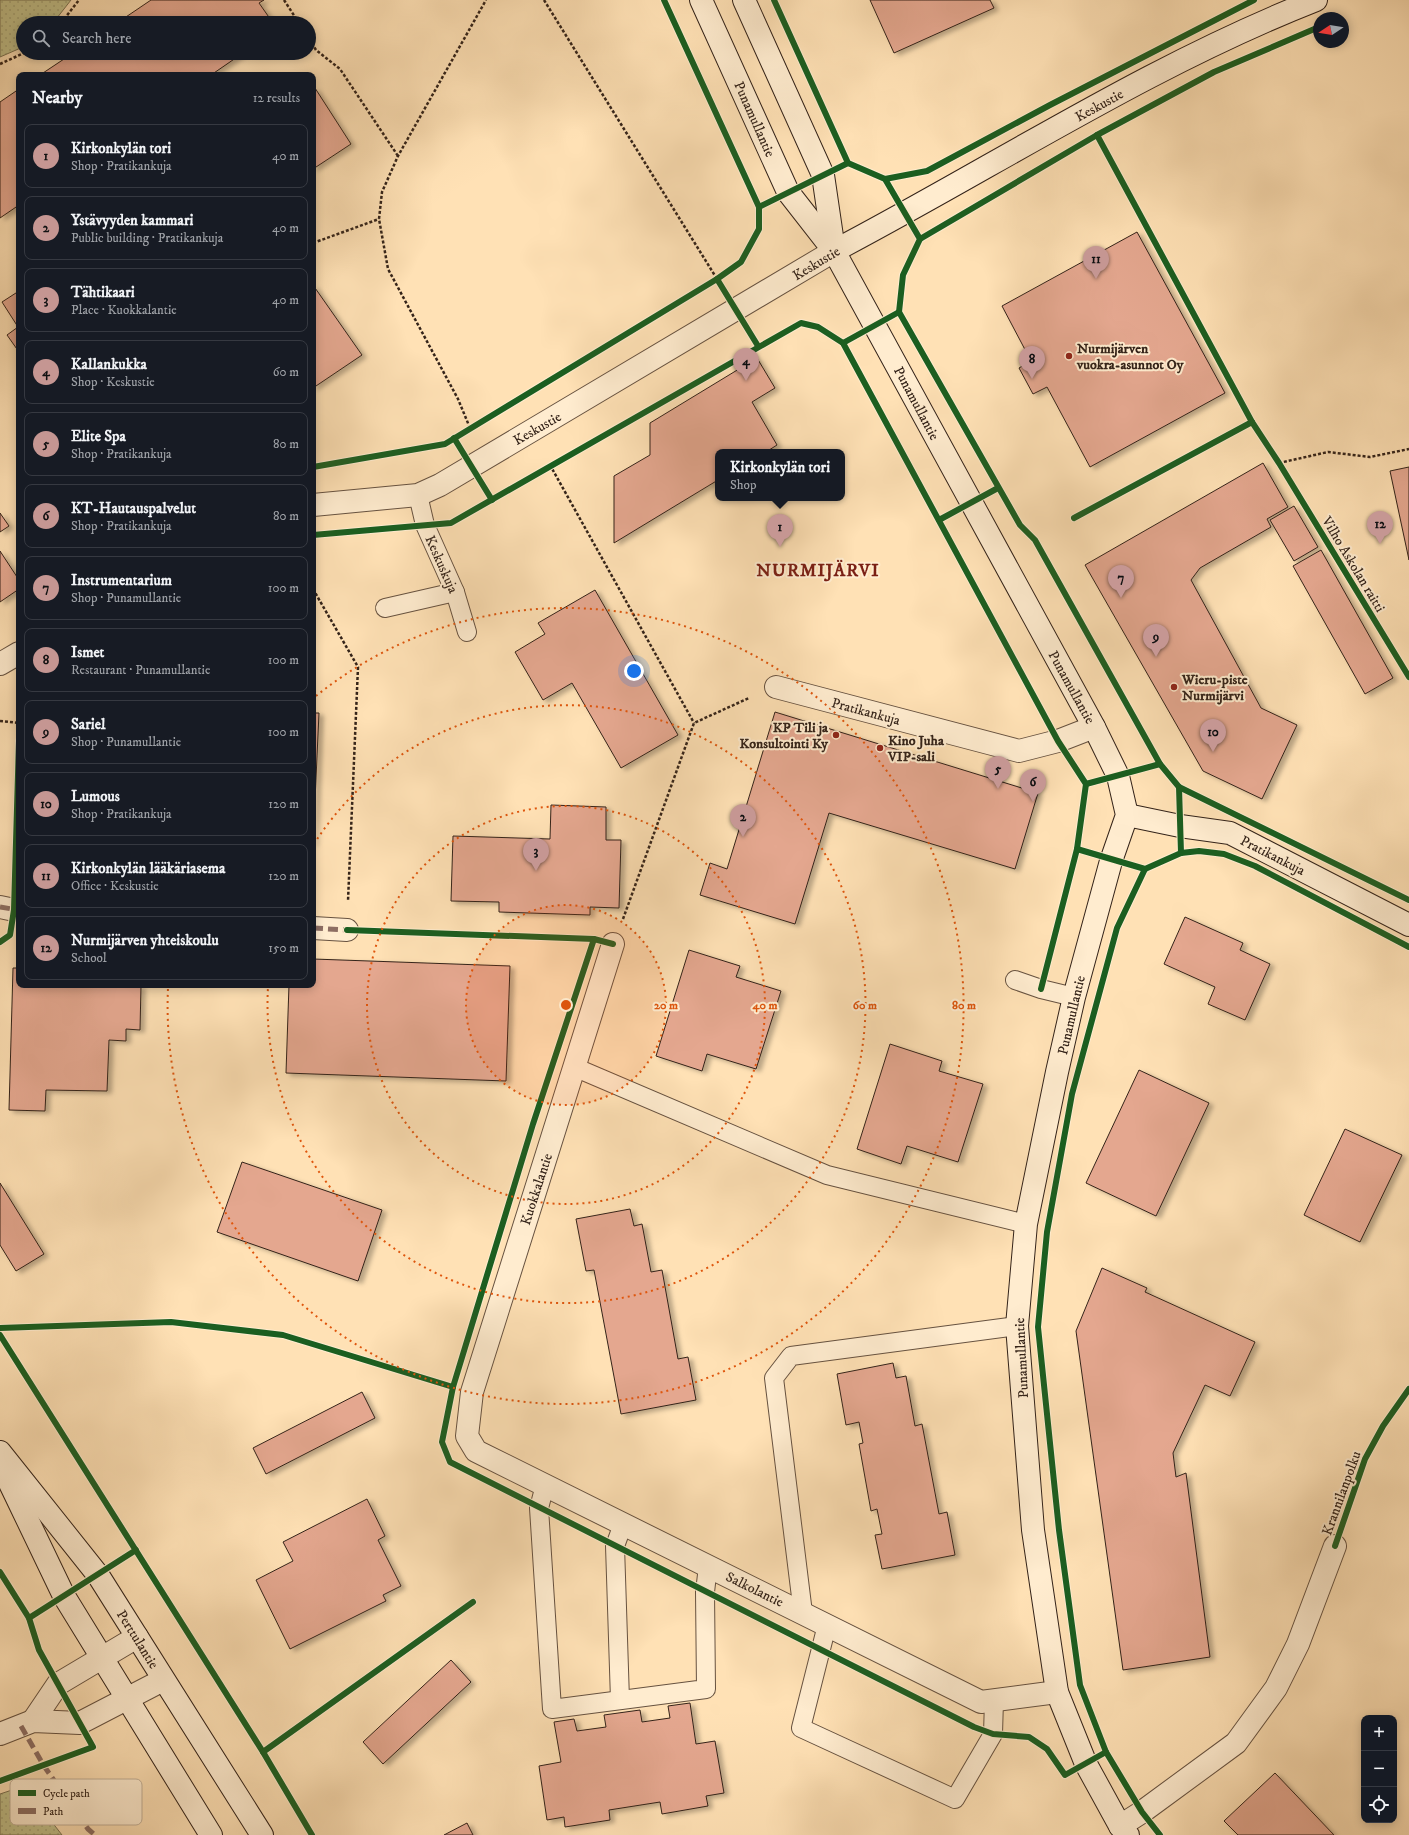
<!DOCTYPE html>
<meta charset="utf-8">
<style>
:root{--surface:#171b24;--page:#20242c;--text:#f1f3f6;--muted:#9ea1a6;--line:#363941;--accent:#c59692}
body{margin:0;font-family:"IM FELL DW Pica",serif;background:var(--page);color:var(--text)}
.controls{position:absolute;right:12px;bottom:12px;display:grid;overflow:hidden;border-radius:8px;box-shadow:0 2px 10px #0003}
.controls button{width:36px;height:36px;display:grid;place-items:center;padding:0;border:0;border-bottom:1px solid var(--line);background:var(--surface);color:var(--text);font:20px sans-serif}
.compass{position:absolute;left:1313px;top:12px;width:36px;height:36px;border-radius:50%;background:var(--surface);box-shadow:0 2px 10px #0003;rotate:258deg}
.you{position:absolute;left:634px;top:671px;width:14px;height:14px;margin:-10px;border:3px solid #fff;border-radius:50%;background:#1a73e8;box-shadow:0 0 0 6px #1a73e833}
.badge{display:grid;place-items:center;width:26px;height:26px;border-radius:50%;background:var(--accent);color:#111;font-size:13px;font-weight:700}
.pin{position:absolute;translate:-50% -33px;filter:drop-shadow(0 1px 2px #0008)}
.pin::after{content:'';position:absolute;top:21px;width:14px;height:12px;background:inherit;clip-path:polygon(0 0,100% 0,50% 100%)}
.popup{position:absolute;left:715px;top:449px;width:130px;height:52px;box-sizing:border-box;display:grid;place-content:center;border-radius:8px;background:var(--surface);filter:drop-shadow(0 1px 3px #0005);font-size:13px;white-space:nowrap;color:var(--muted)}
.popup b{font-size:15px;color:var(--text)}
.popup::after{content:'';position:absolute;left:50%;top:100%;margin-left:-8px;border:8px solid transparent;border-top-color:var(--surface)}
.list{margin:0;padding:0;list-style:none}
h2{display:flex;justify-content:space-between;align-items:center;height:52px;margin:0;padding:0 16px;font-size:17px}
h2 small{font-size:13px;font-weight:400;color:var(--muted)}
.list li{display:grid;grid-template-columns:26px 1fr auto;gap:12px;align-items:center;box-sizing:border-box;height:64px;margin:0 8px 8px;padding:0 8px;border:1px solid var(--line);border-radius:8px}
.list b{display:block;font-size:15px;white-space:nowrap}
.list p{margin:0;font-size:13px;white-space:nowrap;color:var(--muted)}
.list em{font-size:13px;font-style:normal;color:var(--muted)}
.icon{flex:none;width:22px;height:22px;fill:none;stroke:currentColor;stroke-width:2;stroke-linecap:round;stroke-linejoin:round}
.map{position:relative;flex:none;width:1409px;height:1835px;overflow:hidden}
.search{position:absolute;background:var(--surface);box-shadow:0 2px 10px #0003;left:16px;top:16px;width:300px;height:44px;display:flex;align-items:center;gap:10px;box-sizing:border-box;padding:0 14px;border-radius:22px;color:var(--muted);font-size:15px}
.panel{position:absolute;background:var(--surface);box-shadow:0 2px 10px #0003;left:16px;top:72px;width:300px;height:916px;border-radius:8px}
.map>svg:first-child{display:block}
.grass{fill:url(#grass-dots);stroke:#7b7252}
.building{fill:#e4a78f;stroke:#342319;filter:url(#shadow)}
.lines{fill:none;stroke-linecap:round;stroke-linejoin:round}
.lane-casing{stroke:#675240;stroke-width:20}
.street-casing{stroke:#675240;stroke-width:24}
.secondary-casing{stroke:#342319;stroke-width:24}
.path{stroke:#342319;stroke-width:2.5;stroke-dasharray:3 2;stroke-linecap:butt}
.lane{stroke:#ffeccf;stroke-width:18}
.street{stroke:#ffeccf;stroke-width:22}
.secondary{stroke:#ffeccf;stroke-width:22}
.quiet{stroke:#8d6e63;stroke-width:5;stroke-dasharray:10 5;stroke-linecap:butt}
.cycleway-casing{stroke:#ffeccf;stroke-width:8}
.cycleway{stroke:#1b5e20;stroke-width:6}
.ring{fill:none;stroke:#df560d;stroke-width:2;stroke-dasharray:2 4}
.poi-dot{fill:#8f2418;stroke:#ffeccf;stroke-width:1.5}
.labels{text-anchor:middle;stroke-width:4;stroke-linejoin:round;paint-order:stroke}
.street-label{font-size:14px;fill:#342319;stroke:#ffeccf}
.poi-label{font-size:14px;font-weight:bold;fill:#342319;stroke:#ffeccf;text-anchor:start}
.district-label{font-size:18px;font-weight:bold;letter-spacing:1px;fill:#7a1f14;stroke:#ffeccf}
.key{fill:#ffeccf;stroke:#c2b098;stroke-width:1}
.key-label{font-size:11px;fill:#342319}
.centre{fill:#df560d;stroke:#ffeccf;stroke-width:2}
.ring-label{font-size:12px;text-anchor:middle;font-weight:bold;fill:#df560d;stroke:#ffeccf;stroke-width:4;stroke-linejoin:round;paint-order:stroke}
</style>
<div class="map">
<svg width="1409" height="1835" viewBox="0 0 1409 1835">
<defs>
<pattern id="grass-dots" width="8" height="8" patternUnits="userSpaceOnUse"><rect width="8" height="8" fill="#c2c28c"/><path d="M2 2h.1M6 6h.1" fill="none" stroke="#a7a678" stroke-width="1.8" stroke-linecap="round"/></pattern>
<filter id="shadow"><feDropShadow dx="4.5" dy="2.5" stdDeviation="2" flood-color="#0004"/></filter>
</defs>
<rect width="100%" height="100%" fill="#ffe1b5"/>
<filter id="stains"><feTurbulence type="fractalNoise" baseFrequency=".005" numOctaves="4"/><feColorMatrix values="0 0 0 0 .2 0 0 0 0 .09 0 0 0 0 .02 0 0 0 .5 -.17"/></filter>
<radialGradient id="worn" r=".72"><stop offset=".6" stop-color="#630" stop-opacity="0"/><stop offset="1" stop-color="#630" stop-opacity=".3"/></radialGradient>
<g class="grass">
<path d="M0 0H71L53 23H23V47L0 57Z"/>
<path d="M24 1786 62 1835H0V1794Z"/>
</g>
<g class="building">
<path d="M151 0H264L259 3 273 23H117Z"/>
<path d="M870 0H990L994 8 894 53Z"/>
<path d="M73 53H243L211 75H40Z"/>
<path d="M315 88 351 144 313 169V90Z"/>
<path d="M19 89V205L0 218V102Z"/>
<path d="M1137 232 1225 393 1090 467 1047 387 1033 394 1019 368 1031 361 1002 306Z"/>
<path d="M313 285 362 355 313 388Z"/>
<path d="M19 291V352L7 335 18 327 2 302Z"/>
<path d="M757 358 775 388 752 402 777 445 766 452H718V480L614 543V476L650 455V423Z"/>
<path d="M1263 463 1288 507 1267 519 1271 527 1200 568 1191 580 1261 708 1297 725 1262 799 1203 771 1085 565Z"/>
<path d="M1409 467V560L1390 471Z"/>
<path d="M1294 506 1318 547 1294 561 1270 520Z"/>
<path d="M0 513 9 526 0 532Z"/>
<path d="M1321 550 1393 678 1365 694 1293 566Z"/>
<path d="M0 551 19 580V589L0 602Z"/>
<path d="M595 590 678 735 621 768 572 683 543 700 515 652 545 634 538 623Z"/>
<path d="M775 712 1038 793 1015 869 829 813 795 924 700 895 710 863 727 869Z"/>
<path d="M313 713H319L313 844Z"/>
<path d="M551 805 606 807V840H621L619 908 590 907V915L499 912V902L451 901 453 836 550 839Z"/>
<path d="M1185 917 1243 943 1240 950 1270 964 1245 1020 1208 1004 1215 987 1164 964Z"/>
<path d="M689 950 740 966 736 977 781 991 756 1069 707 1054 702 1071 656 1056Z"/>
<path d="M313 959 510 966 506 1081 286 1073 289 985H313Z"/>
<path d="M13 968H19V985L141 986 140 1030 126 1029V1041L109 1040 107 1091 46 1090 45 1111 9 1110Z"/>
<path d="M890 1044 942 1061 939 1071 983 1084 958 1162 907 1146 901 1164 857 1149Z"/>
<path d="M1139 1070 1209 1103 1156 1216 1086 1183Z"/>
<path d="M1345 1129 1402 1155 1360 1242 1304 1215Z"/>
<path d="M242 1162 382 1210 358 1281 217 1232Z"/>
<path d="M0 1183 44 1254 16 1271 0 1245Z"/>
<path d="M630 1209 634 1226 642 1224 651 1272 662 1270 678 1359 688 1357 696 1400 621 1414 594 1270 586 1271 576 1219Z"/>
<path d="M1102 1268 1147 1288 1145 1292 1255 1342 1230 1396 1205 1385 1173 1453 1176 1477 1186 1473 1210 1657 1123 1670 1076 1331Z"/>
<path d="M893 1363 896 1378 906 1376 915 1426 922 1424 939 1514 947 1512 955 1555 882 1569 875 1535 882 1534 877 1509 871 1511 859 1444 863 1443 859 1422 846 1425 837 1374Z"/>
<path d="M362 1392 375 1418 266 1474 253 1448Z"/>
<path d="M367 1499 385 1536 378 1540 401 1586 383 1595 386 1601 290 1649 256 1580 293 1561 283 1542Z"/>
<path d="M451 1660 471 1682 383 1764 363 1742Z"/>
<path d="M690 1703 696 1744 715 1741 724 1793 706 1796 708 1806 662 1814 660 1802 609 1810 610 1820 565 1827 564 1817 547 1820 539 1766 561 1762 554 1722 574 1719 577 1731 606 1727 604 1715 640 1710 642 1722 670 1718 668 1706Z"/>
<path d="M1275 1773 1334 1835H1238L1224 1821Z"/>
<path d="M467 1823 473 1835H444Z"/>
</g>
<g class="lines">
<defs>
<g id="lane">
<path d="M418 495 425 525 455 592 467 632"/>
<path d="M385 608 455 592"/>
<path d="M1015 980 1041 989 1074 997"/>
<path d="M574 1067 827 1175 1026 1224"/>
<path d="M545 1485 539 1508 552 1709 706 1689 705 1592 708 1566"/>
<path d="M803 1613 774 1378 791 1356 1017 1326"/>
<path d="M827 1625 801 1728 955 1799 993 1734 994 1700"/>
<path d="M620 1700 615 1546 623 1524"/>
</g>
<g id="street">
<path d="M313 505 418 495 440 485 834 251"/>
<path d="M0 664 19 653"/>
<path d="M776 687 1019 751 1058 741 1094 727"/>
<path d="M0 907 19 911"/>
<path d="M313 928 347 930"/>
<path d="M613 944 472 1392 467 1436 476 1451 981 1702 1057 1692"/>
<path d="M33 1721 58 1684 137 1637"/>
<path d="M0 1734 33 1721 80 1723 163 1680"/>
<path d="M1120 1826 1142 1812 1236 1743 1276 1688 1298 1644 1335 1546"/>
</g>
<g id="secondary">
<path d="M701 0 788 192 834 251 1094 727 1118 776 1127 815 1111 861 1074 997 1057 1072 1026 1224 1017 1326 1033 1530 1057 1692 1086 1764 1120 1826 1128 1835"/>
<path d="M744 0 823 175 834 250"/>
<path d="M834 251C994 167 1148 66 1316 0"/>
<path d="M1127 815 1180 826 1230 833 1409 925"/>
<path d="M0 1452 98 1575 262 1835"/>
<path d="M4 1471 64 1596 211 1835"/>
</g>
</defs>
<use href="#lane" class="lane-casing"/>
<use href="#street" class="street-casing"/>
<use href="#secondary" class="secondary-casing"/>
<g class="path">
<path d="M284 0 299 23"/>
<path d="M544 0 717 279"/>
<path d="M61 23 79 0"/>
<path d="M309 39 316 50 340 69 398 156"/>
<path d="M0 64 24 53"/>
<path d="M313 243 379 219"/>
<path d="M470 428 458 399 388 269 379 219 382 192 398 156 486 0"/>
<path d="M1279 463 1328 452 1370 457 1409 449"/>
<path d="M550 465 694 723"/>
<path d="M313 589 358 667 348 901"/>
<path d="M0 721 19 723"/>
<path d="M623 919 694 723 749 698"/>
</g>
<use href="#lane" class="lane"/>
<use href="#street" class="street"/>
<use href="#secondary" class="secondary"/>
<g class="quiet">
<path d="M0 907 18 910"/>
<path d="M313 928 347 930"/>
<path d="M21 1726 44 1766 88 1829 95 1835"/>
</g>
<defs>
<g id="cycleway">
<path d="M774 0 848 163 885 179 920 239 903 275 899 312 1020 525 1035 540 1160 764 1179 787 1409 900"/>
<path d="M1097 135 1252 422 1279 463 1409 677"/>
<path d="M885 179 927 171 1050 105 1254 0"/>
<path d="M759 207 848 163"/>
<path d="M920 239 1097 135 1214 72 1319 27"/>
<path d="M717 279 758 346"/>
<path d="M843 343 899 312"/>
<path d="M454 438 492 500"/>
<path d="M313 467 445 444 717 279 741 262 759 229V207L664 0"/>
<path d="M1074 518 1252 422"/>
<path d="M939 520 998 488"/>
<path d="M313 535 451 523 801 323 818 327 843 343 1058 741 1086 784 1077 849 1041 989"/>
<path d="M1086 784 1160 764"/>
<path d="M1179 787 1181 853"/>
<path d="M1077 849 1145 869 1181 853 1199 851 1224 854 1255 866 1409 947"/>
<path d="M1145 869 1117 928 1072 1094 1047 1232 1038 1327 1059 1530 1080 1685 1106 1752 1142 1812 1160 1835"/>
<path d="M347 930 594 939 613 944"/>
<path d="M594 939 533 1124 453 1387 442 1442 450 1462 974 1727 993 1734 1029 1737 1047 1749 1065 1775 1106 1752"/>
<path d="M0 942 10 935 14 910 19 741"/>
<path d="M0 1328 171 1322 283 1335 453 1387"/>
<path d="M0 1335 263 1752 312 1835"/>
<path d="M1335 1546 1365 1459 1383 1426 1409 1389"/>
<path d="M0 1572 29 1618 39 1650 93 1747 0 1781"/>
<path d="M29 1618 136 1550"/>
<path d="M263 1752 473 1602"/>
</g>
</defs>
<use href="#cycleway" class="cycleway-casing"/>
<use href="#cycleway" class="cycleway"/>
</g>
<circle cx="566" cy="1005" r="100" fill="#df560d" fill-opacity=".12"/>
<g class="ring">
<circle cx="566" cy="1005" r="100"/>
<circle cx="566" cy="1005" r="199"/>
<path d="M314 844A299 299 0 1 1 268 987"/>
<path d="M316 696A398 398 0 1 1 168 988"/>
</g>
<g class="poi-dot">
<circle cx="1069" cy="356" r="4"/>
<circle cx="1174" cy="687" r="4"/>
<circle cx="836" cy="735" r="4"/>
<circle cx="880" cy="748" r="4"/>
</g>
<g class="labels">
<g class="street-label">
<text transform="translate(1099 105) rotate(-29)" y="5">Keskustie</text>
<text transform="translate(755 119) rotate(66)" y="5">Punamullantie</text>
<text transform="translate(816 263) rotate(-31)" y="5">Keskustie</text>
<text transform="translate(917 403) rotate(62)" y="5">Punamullantie</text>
<text transform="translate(537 428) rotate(-30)" y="5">Keskustie</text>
<text transform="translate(442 564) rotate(66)" y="5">Keskuskuja</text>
<text transform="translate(1354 564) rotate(59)" y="5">Vilho Askolan raitti</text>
<text transform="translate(1072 687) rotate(61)" y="5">Punamullantie</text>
<text transform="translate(866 711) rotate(15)" y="5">Pratikankuja</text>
<text transform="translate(1273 855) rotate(27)" y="5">Pratikankuja</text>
<text transform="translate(1071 1015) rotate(-77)" y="5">Punamullantie</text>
<text transform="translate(536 1189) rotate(-72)" y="5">Kuokkalantie</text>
<text transform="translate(1021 1358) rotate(-93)" y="5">Punamullantie</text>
<text transform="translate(1341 1493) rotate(-70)" y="5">Krannilanpolku</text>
<text transform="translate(755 1589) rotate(26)" y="5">Salkolantie</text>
<text transform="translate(138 1639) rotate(58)" y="5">Perttulantie</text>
</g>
<g class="poi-label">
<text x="1077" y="353">Nurmijärven<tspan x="1077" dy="16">vuokra-asunnot Oy</tspan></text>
<text x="1182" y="684">Wieru-piste<tspan x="1182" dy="16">Nurmijärvi</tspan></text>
<text x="828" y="732" text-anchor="end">KP Tili ja<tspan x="828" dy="16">Konsultointi Ky</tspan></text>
<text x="888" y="745">Kino Juha<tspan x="888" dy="16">VIP-sali</tspan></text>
</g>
<g class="district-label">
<text x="818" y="576">NURMIJÄRVI</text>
</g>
</g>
<rect x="10" y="1779" width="132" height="46" rx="6" class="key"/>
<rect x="18" y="1790" width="18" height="6" fill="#1b5e20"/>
<rect x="18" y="1808" width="18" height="6" fill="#8d6e63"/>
<g class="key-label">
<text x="43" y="1797">Cycle path</text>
<text x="43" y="1815">Path</text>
</g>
<circle cx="566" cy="1005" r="6" class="centre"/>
<g class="ring-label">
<text x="666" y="1009">20 m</text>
<text x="765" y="1009">40 m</text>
<text x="865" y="1009">60 m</text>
<text x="964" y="1009">80 m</text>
</g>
<rect width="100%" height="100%" filter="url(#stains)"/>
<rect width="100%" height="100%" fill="url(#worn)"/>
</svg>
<div class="controls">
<button>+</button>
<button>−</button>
<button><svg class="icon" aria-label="locate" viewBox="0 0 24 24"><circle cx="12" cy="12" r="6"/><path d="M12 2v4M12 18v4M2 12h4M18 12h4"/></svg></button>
</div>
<svg class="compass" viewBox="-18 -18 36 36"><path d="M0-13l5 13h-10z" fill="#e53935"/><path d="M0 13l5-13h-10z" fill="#9ea1a6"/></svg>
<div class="you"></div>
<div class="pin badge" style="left:780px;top:547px">1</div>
<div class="popup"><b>Kirkonkylän tori</b>Shop</div>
<div class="pin badge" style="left:743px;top:837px">2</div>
<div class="pin badge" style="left:536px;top:871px">3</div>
<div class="pin badge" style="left:746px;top:381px">4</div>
<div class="pin badge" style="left:998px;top:789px">5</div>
<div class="pin badge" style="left:1033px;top:802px">6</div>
<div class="pin badge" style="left:1121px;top:598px">7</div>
<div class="pin badge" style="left:1032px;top:379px">8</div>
<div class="pin badge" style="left:1156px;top:657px">9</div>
<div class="pin badge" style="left:1213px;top:752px">10</div>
<div class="pin badge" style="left:1096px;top:279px">11</div>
<div class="pin badge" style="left:1380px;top:544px">12</div>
<div class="search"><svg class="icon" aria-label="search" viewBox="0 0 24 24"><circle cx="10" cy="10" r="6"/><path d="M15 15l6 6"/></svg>Search here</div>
<section class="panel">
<h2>Nearby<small>12 results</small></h2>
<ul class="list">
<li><span class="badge">1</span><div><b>Kirkonkylän tori</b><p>Shop · Pratikankuja</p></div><em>40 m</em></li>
<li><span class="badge">2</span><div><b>Ystävyyden kammari</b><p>Public building · Pratikankuja</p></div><em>40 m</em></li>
<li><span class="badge">3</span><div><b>Tähtikaari</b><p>Place · Kuokkalantie</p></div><em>40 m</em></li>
<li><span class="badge">4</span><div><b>Kallankukka</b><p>Shop · Keskustie</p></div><em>60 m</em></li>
<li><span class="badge">5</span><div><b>Elite Spa</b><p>Shop · Pratikankuja</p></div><em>80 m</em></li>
<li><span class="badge">6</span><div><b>KT-Hautauspalvelut</b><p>Shop · Pratikankuja</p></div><em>80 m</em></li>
<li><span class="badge">7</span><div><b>Instrumentarium</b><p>Shop · Punamullantie</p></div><em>100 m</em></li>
<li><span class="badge">8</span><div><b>Ismet</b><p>Restaurant · Punamullantie</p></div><em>100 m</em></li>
<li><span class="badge">9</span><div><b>Sariel</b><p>Shop · Punamullantie</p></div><em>100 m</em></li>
<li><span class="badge">10</span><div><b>Lumous</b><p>Shop · Pratikankuja</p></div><em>120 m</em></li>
<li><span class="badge">11</span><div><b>Kirkonkylän lääkäriasema</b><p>Office · Keskustie</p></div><em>120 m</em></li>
<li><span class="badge">12</span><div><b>Nurmijärven yhteiskoulu</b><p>School</p></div><em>150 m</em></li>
</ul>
</section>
</div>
